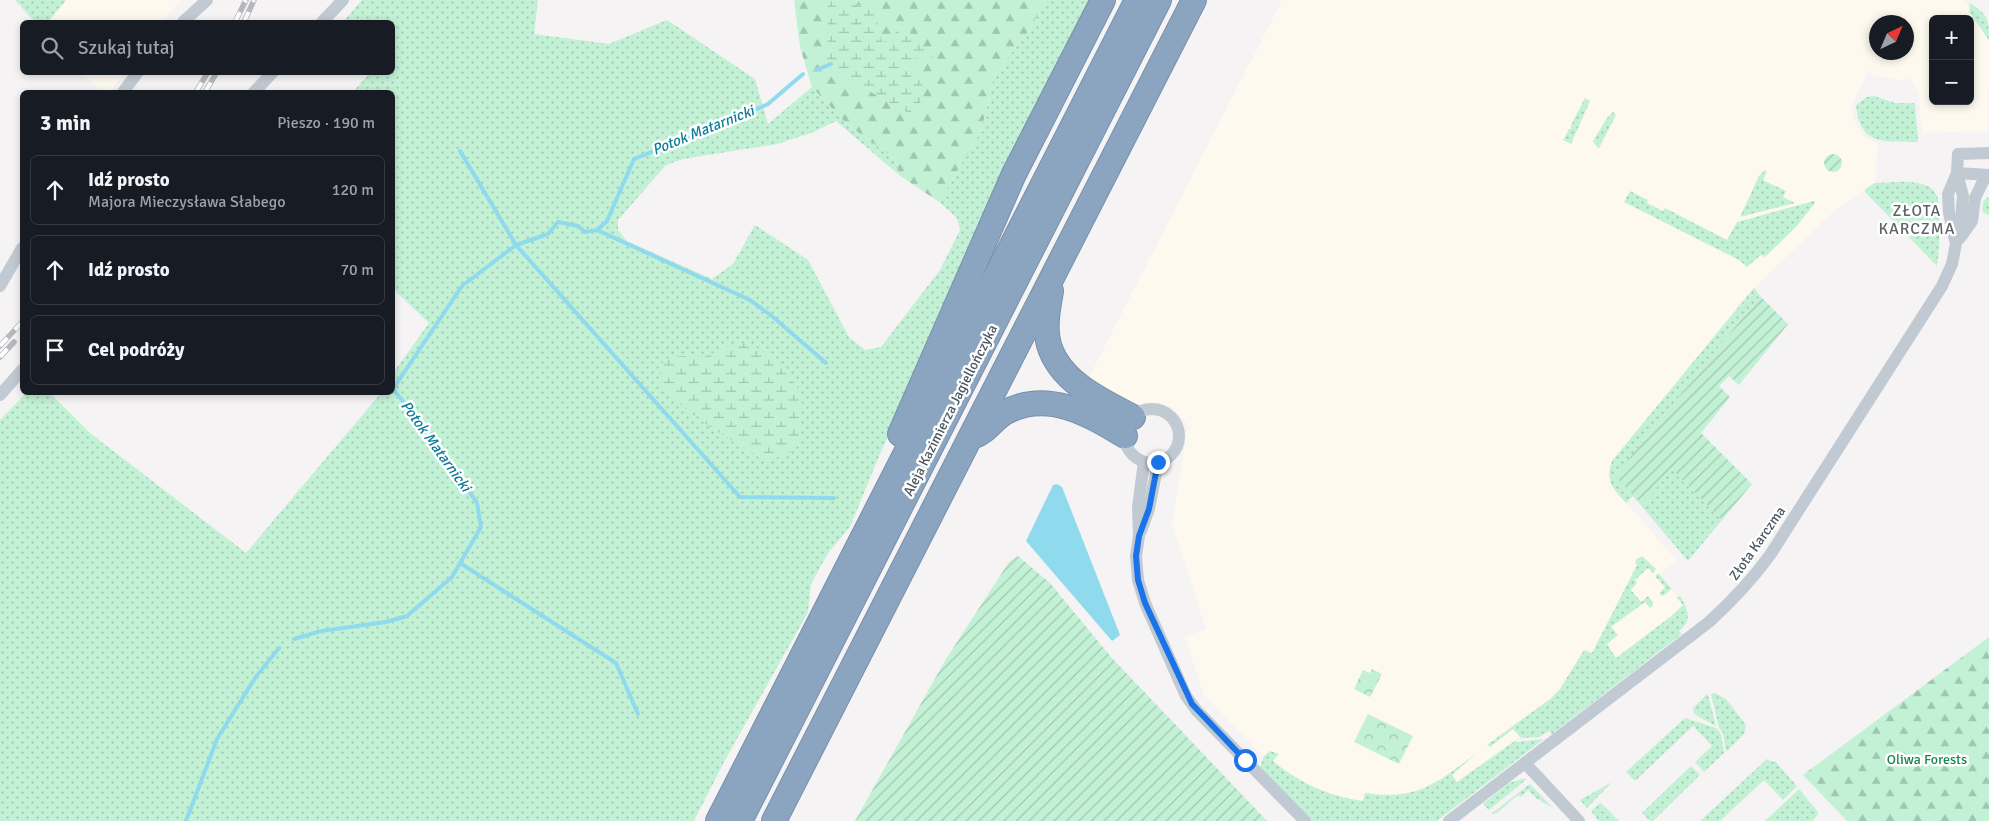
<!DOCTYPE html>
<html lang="pl">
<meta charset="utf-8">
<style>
:root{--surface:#171b24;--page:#20242c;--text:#f1f3f6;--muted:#9ea1a6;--line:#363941}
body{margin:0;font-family:Signika,sans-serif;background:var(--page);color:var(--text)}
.controls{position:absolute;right:15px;top:15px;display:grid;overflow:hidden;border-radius:8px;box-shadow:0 2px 8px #0003}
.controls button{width:45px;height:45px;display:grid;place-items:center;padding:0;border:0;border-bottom:1px solid var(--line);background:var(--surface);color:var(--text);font:25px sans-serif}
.compass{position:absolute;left:1869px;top:15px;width:45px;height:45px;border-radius:50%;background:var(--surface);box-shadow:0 2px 8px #0003;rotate:44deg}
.stop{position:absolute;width:15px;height:15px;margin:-11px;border:4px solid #1a73e8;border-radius:50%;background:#fff}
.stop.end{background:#1a73e8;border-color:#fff;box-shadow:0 1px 5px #0008}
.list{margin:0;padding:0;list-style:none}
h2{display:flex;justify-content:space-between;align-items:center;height:65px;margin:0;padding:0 20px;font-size:21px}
h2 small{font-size:16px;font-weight:400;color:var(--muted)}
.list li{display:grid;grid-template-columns:32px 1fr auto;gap:15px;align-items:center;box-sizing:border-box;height:70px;margin:0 10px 10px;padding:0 10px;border:1px solid var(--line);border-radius:8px}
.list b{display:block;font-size:19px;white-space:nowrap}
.list p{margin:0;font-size:16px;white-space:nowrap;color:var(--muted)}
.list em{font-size:16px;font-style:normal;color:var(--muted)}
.icon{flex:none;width:28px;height:28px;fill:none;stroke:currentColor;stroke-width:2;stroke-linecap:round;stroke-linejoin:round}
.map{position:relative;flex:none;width:1989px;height:821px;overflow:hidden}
.search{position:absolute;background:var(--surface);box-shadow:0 2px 8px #0003;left:20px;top:20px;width:375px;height:55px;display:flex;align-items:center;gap:12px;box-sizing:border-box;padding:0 18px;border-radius:8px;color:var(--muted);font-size:19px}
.panel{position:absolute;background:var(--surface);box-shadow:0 2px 8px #0003;left:20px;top:90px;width:375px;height:305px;border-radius:8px}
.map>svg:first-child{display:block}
.commercial{fill:#fdf9ef;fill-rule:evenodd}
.grass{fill:url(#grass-dots)}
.forest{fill:url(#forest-firs)}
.wetland{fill:url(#wetland-marsh)}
.park{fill:url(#park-crowns)}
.garden{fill:url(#garden-furrows)}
.water{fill:#90daee}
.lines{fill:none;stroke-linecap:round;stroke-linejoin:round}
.stream{stroke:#90daee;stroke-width:4}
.highway-casing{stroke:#7690ad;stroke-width:26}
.street{stroke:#c1cad2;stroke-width:12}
.highway{stroke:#8ba5c1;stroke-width:24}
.rail-casing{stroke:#b5b8bd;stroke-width:5.5}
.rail{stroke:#fff;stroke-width:4;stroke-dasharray:11;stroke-linecap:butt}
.route{stroke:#1a73e8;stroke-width:6}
.labels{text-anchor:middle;stroke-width:5;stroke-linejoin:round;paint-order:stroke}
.street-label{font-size:14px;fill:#4a5661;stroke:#fff}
.park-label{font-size:14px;fill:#17864f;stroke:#fff}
.water-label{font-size:15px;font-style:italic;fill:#0c7c9b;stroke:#fff}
.quarter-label{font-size:16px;letter-spacing:1px;fill:#5f6368;stroke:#fff}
</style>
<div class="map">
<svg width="1989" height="821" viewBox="0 0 1989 821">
<defs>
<pattern id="grass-dots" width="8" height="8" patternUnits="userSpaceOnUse" patternTransform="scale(1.25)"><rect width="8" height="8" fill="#c3f1d5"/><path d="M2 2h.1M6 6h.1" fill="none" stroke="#a0c6b0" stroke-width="1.8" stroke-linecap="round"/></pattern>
<pattern id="forest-firs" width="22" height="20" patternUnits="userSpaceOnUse" patternTransform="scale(1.25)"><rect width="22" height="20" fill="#c3f1d5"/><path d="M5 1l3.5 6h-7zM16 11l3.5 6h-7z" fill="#a0c6b0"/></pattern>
<pattern id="wetland-marsh" width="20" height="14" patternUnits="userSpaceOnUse" patternTransform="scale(1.25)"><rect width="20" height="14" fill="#c3f1d5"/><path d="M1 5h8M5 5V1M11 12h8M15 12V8" fill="none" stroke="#a0c6b0"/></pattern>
<pattern id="park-crowns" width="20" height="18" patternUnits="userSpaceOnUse" patternTransform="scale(1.25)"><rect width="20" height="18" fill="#c3f1d5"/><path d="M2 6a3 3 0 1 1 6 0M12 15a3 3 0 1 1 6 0" fill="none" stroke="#a0c6b0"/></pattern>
<pattern id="garden-furrows" width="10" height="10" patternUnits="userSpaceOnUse" patternTransform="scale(1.25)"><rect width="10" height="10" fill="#c3f1d5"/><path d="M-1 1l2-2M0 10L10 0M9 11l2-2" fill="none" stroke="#a0c6b0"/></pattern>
</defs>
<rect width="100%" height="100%" fill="#f5f3f3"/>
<g class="commercial">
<path d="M66 0H181L163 22H48Z"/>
<path d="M1282 0H1964L1989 35 1988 131 1924 133 1921 127 1919 95 1911 78 1903 81 1873 75 1869 70 1852 105 1853 117 1863 136 1878 144 1875 182 1835 210 1747 295 1612 461V486L1676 560 1660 574 1685 605 1669 620 1518 739 1475 771 1428 802 1336 821 1266 759 1204 695 1185 637 1206 629 1172 524 1188 425 1171 407 1154 403H1143L1134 406 1086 383ZM1933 19H1970V101H1933ZM1876 22H1906V52H1876Z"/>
<path d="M82 73H124L110 92H101Z"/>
</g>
<g class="grass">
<path d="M15 0H66L48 22H35Z"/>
<path d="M362 0H538L534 34 609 44 667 20 755 79 768 124 812 87 848 125 895 159 899 175 836 121 811 133 777 144 683 159 666 165 618 220V230L627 241 712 279 733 264 755 225 808 260 849 337 865 350 881 347 940 270 960 230 957 218 939 202 981 131 995 74 1029 30 1046 0H1090L1007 167 877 461 850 527 828 553 811 584 808 612 724 762 694 821H0V420L26 393H50L90 433 246 553 381 393 392 392 393 373 429 323 393 289 392 92H353L368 75 364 73 392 72V22H343Z"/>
<path d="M1970 3C1988 15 1989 19 1989 40L1969 12Z"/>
<path d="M1874 96 1895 103H1915L1918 142C1884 141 1860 147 1856 105L1867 97Z"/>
<path d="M1585 98 1590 101 1571 144 1563 140 1569 129H1571V125Z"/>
<path d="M1613 112 1616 115 1599 148 1595 145 1593 141 1607 118Z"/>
<path d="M1765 170 1767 171 1763 180 1786 191 1783 197 1795 203 1740 217 1759 176Z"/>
<path d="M1875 183C1890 183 1911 179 1925 185 1930 187 1935 191 1937 196 1942 207 1939 252 1937 266L1865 192V190Z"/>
<path d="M1630 191 1648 200 1647 203 1663 211 1665 208 1727 240 1737 222 1810 202 1815 201V203L1796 227 1765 257 1761 255 1747 267 1739 260 1624 202Z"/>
<path d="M1989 197V215L1984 213 1982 209 1984 200Z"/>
<path d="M1754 288 1760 296 1615 476 1672 469 1722 520 1688 561 1633 496 1626 503C1612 487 1605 482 1612 461Z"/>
<path d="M1642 556 1656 569 1653 573 1648 568 1635 580 1637 583 1631 590 1641 602 1648 596 1652 601 1653 606 1650 608 1645 602 1611 627 1618 635 1607 644 1616 658 1670 617 1683 605 1677 598 1680 596C1688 608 1693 621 1679 631L1682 634 1552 734 1549 731 1539 737 1521 738 1513 729 1490 747 1487 745 1550 699 1560 689 1584 650 1592 653 1637 565 1635 563 1637 559Z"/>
<path d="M1658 573 1672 589 1663 596 1659 594 1665 587 1655 576Z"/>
<path d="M1715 693 1726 699 1746 725 1744 734 1726 752 1723 733 1719 728 1711 694Z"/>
<path d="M1706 695H1708L1716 726 1694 714 1693 708Z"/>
<path d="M1685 718 1716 728 1721 734 1724 753 1704 772 1695 762 1712 746 1693 726 1635 781 1626 772Z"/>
<path d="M1544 739 1437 821H1312L1260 767 1264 756 1270 751 1279 754 1273 761C1299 783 1330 797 1363 801L1365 793C1419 801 1438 782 1478 752L1452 775 1457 782 1516 740 1517 742Z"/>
<path d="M1767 759 1773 762 1775 761 1797 786 1783 800 1764 780 1720 821H1700Z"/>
<path d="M1691 766 1700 775 1653 821H1650L1642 813Z"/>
<path d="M1522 779H1527L1489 810 1483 804 1509 783Z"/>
<path d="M1612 782 1587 808 1580 800 1582 799Z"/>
<path d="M1530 784 1553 808 1536 798 1528 790 1521 797 1518 795 1497 813 1491 814Z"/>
<path d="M1799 789 1817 811 1818 814 1813 821H1765Z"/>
<path d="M1600 803H1601L1619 821H1599L1591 811Z"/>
</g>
<g class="forest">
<path d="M794 0H1046L1029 30 995 74 981 131 939 202 899 175 895 159 848 125 812 87 800 47Z"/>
<path d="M1989 637V821H1847L1803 775Z"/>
</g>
<g class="wetland">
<path d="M834 0 870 7 875 11 882 42 894 39 897 27 901 23 932 57 912 59 909 72 922 79C923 93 922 104 914 116L838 74 827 58 828 3Z"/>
<path d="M748 342 778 362 802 394 801 434 791 452 767 461C742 447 672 407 661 382 660 378 660 371 659 367L666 359 682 356 704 357 724 348Z"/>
</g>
<g class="park">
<path d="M1372 669 1382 674 1370 697 1354 689 1363 670 1370 673Z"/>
<path d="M1368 714 1413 736 1399 764 1354 742Z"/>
</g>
<g class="garden">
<circle cx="1833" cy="163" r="9"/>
<path d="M1760 296 1788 324 1739 385 1729 376 1719 386 1730 397 1701 433 1752 484 1722 520 1672 469 1643 505 1615 476Z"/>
<path d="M1018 556 1050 583 1111 657 1267 821H855L946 659 1009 562Z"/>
</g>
<path class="water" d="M1057 484 1062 487 1120 635 1112 641 1026 541 1053 485Z"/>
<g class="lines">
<g class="stream">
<path d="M816 70 831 64"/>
<path d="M460 151 516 245 740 497 834 498"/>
<path d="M597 230 750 300 773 317 826 363"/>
<path d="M460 563 616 663 638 714"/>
<path d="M294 639 321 631 386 622 407 616 452 577 481 527 477 503 430 435 393 389 462 286 516 245 548 234 558 222 578 226 585 232 597 230 607 221 634 159 737 118 768 104 803 74"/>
<path d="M186 821 217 739 255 678 279 648"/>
</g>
<defs>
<g id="highway">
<path d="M1051 291C1048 309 1044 327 1049 345 1060 382 1102 401 1133 417"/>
<path d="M900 434 1014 174 1103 0"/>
<path d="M974 436C985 433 994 419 1004 413 1047 389 1089 414 1125 436"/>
<path d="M718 821 1137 0"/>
<path d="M740 821 1159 0"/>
<path d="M774 821 1194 0"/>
</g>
</defs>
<use href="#highway" class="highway-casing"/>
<g class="street">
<path d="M183 22 207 0"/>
<path d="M322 22 343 0"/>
<path d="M123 92 138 72"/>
<path d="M254 92 273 72"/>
<path d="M1957 173 1989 175"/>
<path d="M1960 238 1972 221 1975 198 1986 175"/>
<path d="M1955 240 1949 213 1948 194 1957 173"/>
<path d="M0 286 22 248"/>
<path d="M0 395 22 370"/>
<circle cx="1152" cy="436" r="27"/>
<path d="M1144 462 1138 507 1139 536 1136 556 1138 580 1145 603 1186 696 1197 711 1305 821"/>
<path d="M1141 531 1149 509 1158 463"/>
<path d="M1525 763 1579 821"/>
<path d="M1449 821 1709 622C1732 601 1752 580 1770 555L1942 286 1952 264 1961 218 1963 196 1957 173 1958 154 1989 153"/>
</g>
<use href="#highway" class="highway"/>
<defs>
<g id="rail">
<path d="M235 22 246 0"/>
<path d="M244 22 254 0"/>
<path d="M196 92 208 72"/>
<path d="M205 92 217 72"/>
<path d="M0 346 22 322"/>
<path d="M0 357 14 342"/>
</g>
</defs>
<use href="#rail" class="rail-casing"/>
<use href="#rail" class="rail"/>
</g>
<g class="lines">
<path class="route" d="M1158 462 1149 509 1139 536 1136 556 1138 580 1145 603 1192 704 1245 760"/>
</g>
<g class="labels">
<g class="street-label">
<text transform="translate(950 410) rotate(-63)" y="5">Aleja Kazimierza Jagiellończyka</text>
<text transform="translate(1757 543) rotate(-55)" y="5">Złota Karczma</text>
</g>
<g class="park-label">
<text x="1927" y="764">Oliwa Forests</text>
</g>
<g class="water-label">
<text transform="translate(703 130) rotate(-22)" y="5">Potok Matarnicki</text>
<text transform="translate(436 446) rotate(54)" y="5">Potok Matarnicki</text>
</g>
<g class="quarter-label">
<text x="1917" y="216">ZŁOTA<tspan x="1917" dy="18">KARCZMA</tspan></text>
</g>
</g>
</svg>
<div class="controls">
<button>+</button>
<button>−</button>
</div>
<svg class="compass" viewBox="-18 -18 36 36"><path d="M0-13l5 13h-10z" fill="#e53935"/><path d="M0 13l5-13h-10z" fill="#9ea1a6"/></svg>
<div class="stop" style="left:1245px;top:760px"></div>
<div class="stop end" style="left:1158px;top:462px"></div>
<div class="search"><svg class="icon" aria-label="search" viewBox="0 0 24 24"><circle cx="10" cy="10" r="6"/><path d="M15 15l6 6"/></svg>Szukaj tutaj</div>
<section class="panel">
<h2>3 min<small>Pieszo · 190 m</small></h2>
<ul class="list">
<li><svg class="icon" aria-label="ahead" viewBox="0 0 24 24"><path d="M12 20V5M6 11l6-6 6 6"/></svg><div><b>Idź prosto</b><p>Majora Mieczysława Słabego</p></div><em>120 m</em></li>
<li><svg class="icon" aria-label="ahead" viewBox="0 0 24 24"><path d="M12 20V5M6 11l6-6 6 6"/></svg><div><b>Idź prosto</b></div><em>70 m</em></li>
<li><svg class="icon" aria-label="arrive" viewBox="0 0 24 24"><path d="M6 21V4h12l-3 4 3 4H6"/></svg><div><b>Cel podróży</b></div></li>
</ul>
</section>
</div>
